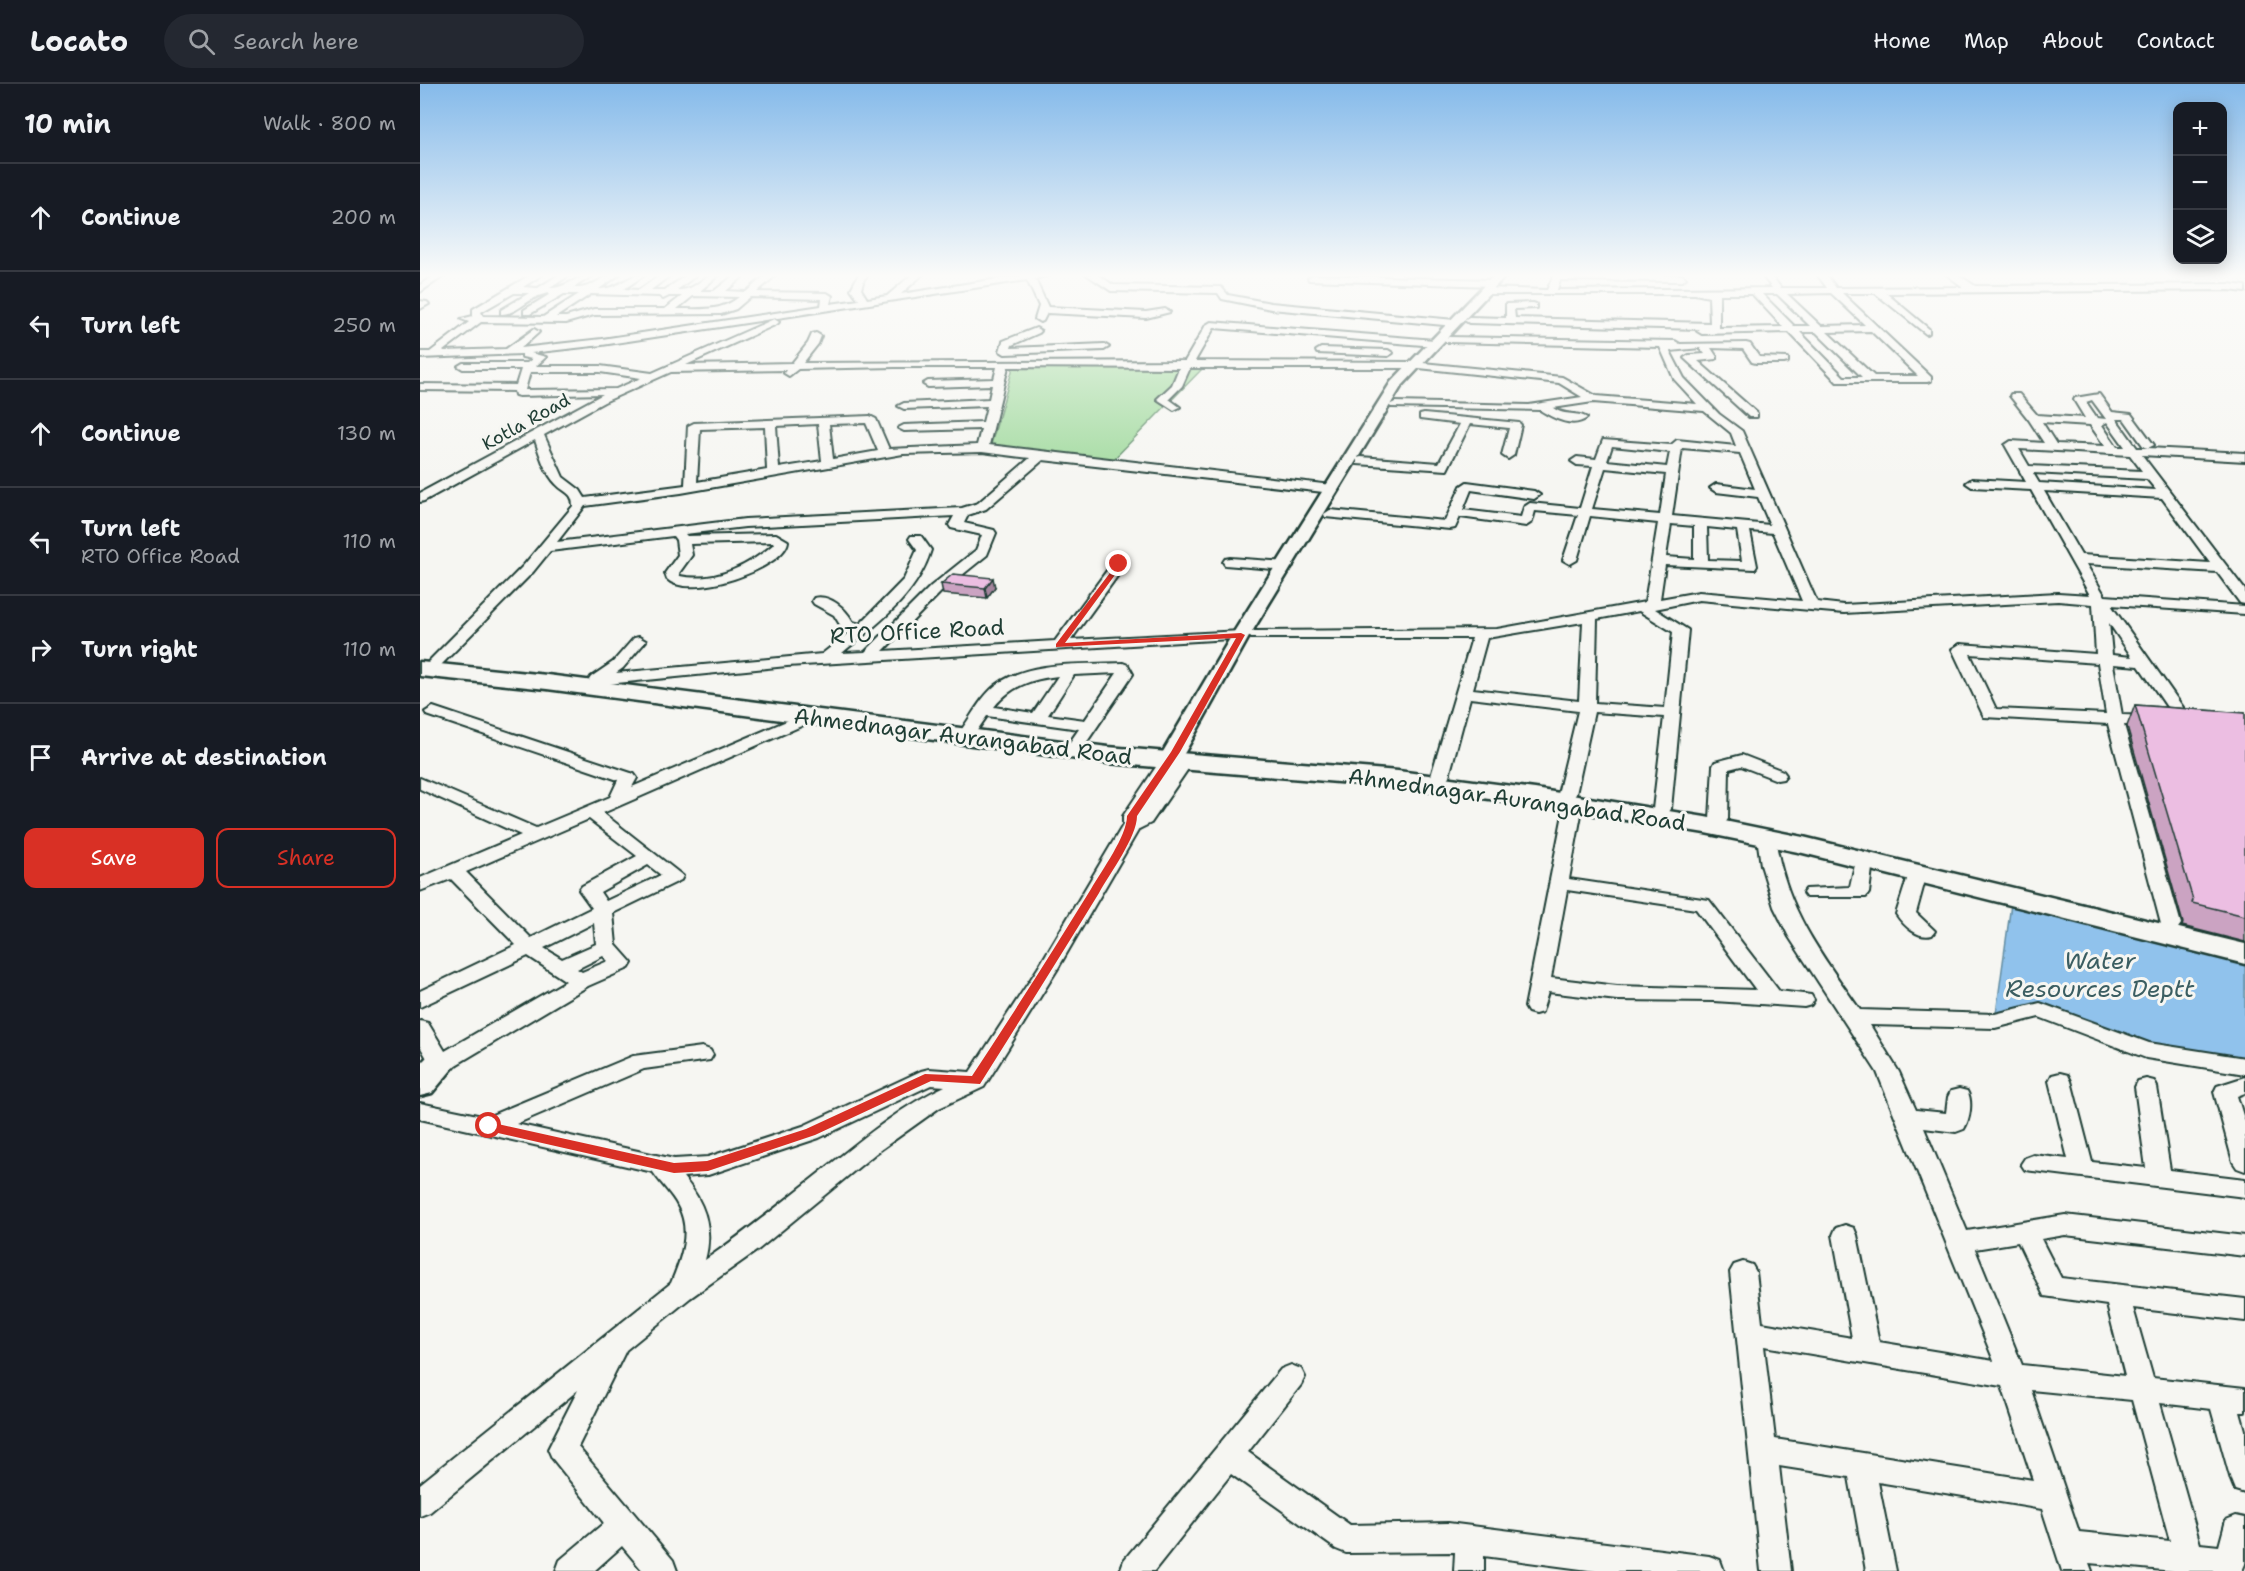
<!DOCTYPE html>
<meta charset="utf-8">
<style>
:root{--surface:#171b24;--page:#242831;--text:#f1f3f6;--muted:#9ea1a6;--line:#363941;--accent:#d93025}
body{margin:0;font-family:"Shantell Sans",sans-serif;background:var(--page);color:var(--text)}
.controls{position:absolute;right:18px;top:18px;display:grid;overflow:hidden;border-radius:12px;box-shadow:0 3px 15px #0003}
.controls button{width:54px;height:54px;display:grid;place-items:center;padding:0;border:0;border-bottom:2px solid var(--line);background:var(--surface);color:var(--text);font:30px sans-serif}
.stop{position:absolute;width:18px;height:18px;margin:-14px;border:4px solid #d93025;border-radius:50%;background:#fff}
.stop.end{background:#d93025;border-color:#fff;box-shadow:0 2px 6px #0008}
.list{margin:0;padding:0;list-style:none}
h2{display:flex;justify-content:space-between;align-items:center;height:78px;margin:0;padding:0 24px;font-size:26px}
h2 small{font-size:20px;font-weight:400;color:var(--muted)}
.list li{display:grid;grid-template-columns:39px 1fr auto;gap:18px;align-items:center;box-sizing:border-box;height:108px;padding:0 24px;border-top:2px solid var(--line)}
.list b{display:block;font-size:22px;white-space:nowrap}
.list p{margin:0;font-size:20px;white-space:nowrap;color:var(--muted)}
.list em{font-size:20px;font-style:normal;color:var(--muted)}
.actions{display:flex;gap:12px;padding:18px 24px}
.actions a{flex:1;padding:14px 0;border:2px solid var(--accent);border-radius:12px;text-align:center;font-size:21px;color:var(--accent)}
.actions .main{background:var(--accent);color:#fff}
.icon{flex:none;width:33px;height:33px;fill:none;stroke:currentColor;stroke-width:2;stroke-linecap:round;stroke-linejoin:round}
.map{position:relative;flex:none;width:1825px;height:1487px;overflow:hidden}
header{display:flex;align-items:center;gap:36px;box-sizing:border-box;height:84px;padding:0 30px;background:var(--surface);border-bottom:2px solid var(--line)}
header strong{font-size:28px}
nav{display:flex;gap:33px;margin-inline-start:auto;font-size:21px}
.search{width:420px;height:54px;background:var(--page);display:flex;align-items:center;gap:15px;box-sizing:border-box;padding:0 21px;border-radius:33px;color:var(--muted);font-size:22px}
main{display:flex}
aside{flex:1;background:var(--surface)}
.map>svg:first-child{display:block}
.green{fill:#a2da9f;stroke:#608c6a;stroke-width:1.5}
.water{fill:#90c2ec;stroke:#638da2;stroke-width:1.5}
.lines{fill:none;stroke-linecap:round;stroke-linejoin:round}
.minor-casing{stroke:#1f3d34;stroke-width:4}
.major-casing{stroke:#1f3d34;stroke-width:5}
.highway-casing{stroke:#1f3d34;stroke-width:5}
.minor{fill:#f6f6f2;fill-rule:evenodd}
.major{fill:#f6f6f2;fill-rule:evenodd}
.highway{fill:#f6f6f2;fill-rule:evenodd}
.wall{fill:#cba3c2;stroke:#1f3d34;stroke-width:1.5}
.shaded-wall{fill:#a5859e;stroke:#1f3d34;stroke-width:1.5}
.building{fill:#ecbee2;stroke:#1f3d34;stroke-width:1.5}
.route{fill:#d93025}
.labels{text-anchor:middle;stroke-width:6;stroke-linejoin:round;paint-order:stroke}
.far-street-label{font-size:18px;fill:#1f3d34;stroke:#f6f6f2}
.street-label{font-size:22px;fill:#1f3d34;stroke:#f6f6f2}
.water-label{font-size:24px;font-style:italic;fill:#3b5e62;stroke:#f6f6f2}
</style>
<header>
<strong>Locato</strong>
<div class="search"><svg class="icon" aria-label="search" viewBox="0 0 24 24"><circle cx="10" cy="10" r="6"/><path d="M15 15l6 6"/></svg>Search here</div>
<nav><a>Home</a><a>Map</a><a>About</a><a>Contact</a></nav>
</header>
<main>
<aside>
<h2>10 min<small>Walk · 800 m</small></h2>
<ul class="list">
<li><svg class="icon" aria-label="ahead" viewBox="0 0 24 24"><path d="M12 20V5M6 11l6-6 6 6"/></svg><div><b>Continue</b></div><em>200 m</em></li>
<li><svg class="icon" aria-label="left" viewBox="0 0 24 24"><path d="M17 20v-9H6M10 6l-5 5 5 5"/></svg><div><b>Turn left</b></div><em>250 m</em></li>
<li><svg class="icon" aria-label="ahead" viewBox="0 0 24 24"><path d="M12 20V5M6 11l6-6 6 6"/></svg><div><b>Continue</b></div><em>130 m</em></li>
<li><svg class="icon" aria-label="left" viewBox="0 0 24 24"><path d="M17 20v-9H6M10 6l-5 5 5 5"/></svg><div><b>Turn left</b><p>RTO Office Road</p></div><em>110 m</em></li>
<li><svg class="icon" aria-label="right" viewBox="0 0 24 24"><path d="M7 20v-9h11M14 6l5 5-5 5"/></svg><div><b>Turn right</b></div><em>110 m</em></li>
<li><svg class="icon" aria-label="arrive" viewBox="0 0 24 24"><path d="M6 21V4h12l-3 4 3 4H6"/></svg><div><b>Arrive at destination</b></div></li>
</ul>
<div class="actions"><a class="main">Save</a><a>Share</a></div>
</aside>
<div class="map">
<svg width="1825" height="1487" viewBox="0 0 1825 1487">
<rect width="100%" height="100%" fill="#f6f6f2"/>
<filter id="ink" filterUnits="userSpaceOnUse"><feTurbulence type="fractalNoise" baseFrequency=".0167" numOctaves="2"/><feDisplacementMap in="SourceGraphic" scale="12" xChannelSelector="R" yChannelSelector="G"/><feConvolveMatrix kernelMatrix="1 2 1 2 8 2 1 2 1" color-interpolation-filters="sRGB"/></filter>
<g filter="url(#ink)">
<path class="green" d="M594 280 783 284 688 381 570 364Z"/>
<path class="water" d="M1592 813 1825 870V980L1663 944 1620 926 1575 937Z"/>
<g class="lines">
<defs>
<g id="minor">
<path d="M16 190H27L0 208V201Z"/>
<path d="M112 190H123L103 203 118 204 140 190H151L130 204C148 204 158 190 175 190L153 204C177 205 179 190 200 190L179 205C200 205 207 190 226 190L204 205 219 206 242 190H252L231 206H245L268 190H278L257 206C279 207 280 190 300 190L280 207H294L316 190H326L306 207 326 208 347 190H357L337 208 407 209 412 212 410 220 439 216 431 205 439 190H449L444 195 441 205 447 215 467 212 493 190H503L481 210 609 190H633L615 195 628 223 726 228 745 225 750 228 726 234 627 229 623 237 620 238 615 235 619 222 607 196 182 261 111 269 126 273 116 282H180L232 289 354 235 359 238 357 240 266 281 372 279 388 259 392 250 396 249 401 252 398 260 383 279 765 277 786 241 791 238 1015 256 1020 259 1015 262 794 244 775 277 993 278 998 281 993 284H770L762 302 749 315 760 323 754 326 737 315 752 301 759 284 588 283 569 361 912 401 918 405 912 409 623 376 566 425 548 431 544 439 574 446 576 449 567 471 521 508 463 567 635 557 694 477 699 476 706 480 651 556 821 547 826 548 828 551 826 554 367 582 177 601 171 599 169 596 171 593 193 578 214 554 219 553 226 557 203 584 196 589 402 570 431 547 422 544 414 531 394 520 392 517 394 514C410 510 426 525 433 538L440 540 484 495 497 466 489 455 491 452H501L511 466C497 512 457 540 422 569L445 568 511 502 556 466 562 451 531 444 529 441 534 432 325 443 265 450 267 452 356 450 368 457C365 485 268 517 247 495L245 489 258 471 256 456 253 452 130 467 113 488 21 581H11L8 578 11 575 103 482 153 422C153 408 144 409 136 400 125 389 120 371 115 356L4 417 0 418V409L183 310 99 312 95 311 94 307 0 306V300L96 301 101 285H43L38 282 43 279H107L112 275 102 273V270L0 274V268H10L49 238 41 235 53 232V225ZM94 209H109L81 226V230C98 231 111 209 132 209L104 226V230H110L144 210H159L123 233 63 232 61 228ZM171 210 239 212 243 215 249 212H262L245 225H174L146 233H136ZM273 212 319 213C301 228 279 225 257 225ZM330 213 402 215 401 222 182 255 101 264 117 250 119 248 114 245 86 265 23 267 61 238 146 239 174 231 301 230 316 225ZM475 283H577L574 295 508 297 503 300 508 303 572 301 569 315 484 319 478 322 484 325 567 322 563 338 484 341 478 344 484 347 561 345 557 361 469 365 456 335 450 332 274 339 268 342 265 401 165 414 160 406 143 393 124 351 184 318 251 288 366 286 364 289 369 292 378 285ZM110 288H180L221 294 196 305 105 306ZM446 339 458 367 413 375 409 340ZM398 340 402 377 359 384 356 342ZM345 343 347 386 277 398 280 345ZM562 368 610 374 558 419 542 424 325 435 137 458 165 422 261 409 483 370ZM353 458 354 460C328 482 296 499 260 492L259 489 272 471 270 460Z"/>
<path d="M666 190H677L693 201 801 203 808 211 851 219 1035 236 1040 239 1035 242 851 225 802 215 798 209 691 207Z"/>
<path d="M1137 190 1262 191 1266 194 1262 197 1140 196 1137 206 1352 204 1341 190H1350L1361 204H1407L1397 190H1406L1416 204 1543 203 1526 190H1537L1555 202 1809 200 1825 202V208L1809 206 1466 209 1509 245V249L1506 250 1455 209H1422L1511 293V297L1507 298H1417L1369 248 1282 250 1277 247 1280 245 1049 239 1044 236 1049 233 1086 234V220L1113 219 1116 220V224L1094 225 1095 234 1290 239 1289 213 1275 210H1065L1060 207 1065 204 1127 206 1133 193ZM1411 209 1445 241 1401 242 1367 210ZM1299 210H1332L1363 243 1299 244ZM1342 210H1357L1390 242H1374ZM1451 247 1498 292H1454L1407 248ZM1380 248H1396L1442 293H1424Z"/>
<path d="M892 191 1073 196 1078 199 1073 202 889 196 888 194Z"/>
<path d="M0 217 7 218 9 220 0 225Z"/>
<path d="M616 244 621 247 619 249 592 261 591 264 684 260 689 263 684 266 585 270 580 267 583 257Z"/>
<path d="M1029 253 1255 257 1260 260 1326 259 1330 260 1339 273 1368 274V278L1364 279H1336L1332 278 1323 265 1291 264 1297 273 1296 275 1278 277 1337 329V333H1329L1264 274 1269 271 1285 270 1280 264 1250 267 1264 294 1299 330 1322 347 1397 518 1424 521 1638 509 1670 511 1611 406 1552 403 1546 399 1552 395 1606 398 1585 361 1591 357 1624 359 1609 336 1590 312 1591 310H1599L1617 331 1665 334 1654 316 1655 314 1679 310 1692 328 1711 330 1734 361 1728 364 1825 369V377L1722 371 1825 506V520L1820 519 1797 488 1666 480 1685 512 1825 522V530L1691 521 1774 639 1766 644 1760 642 1719 582 1693 580 1702 631 1733 632 1741 637 1733 642 1704 641 1761 840 1758 844 1751 846 1744 844 1741 840 1688 640 1564 633 1532 565 1540 560 1676 570 1673 520 1638 517 1424 529 1279 516 1235 525 1268 546 1251 725 1248 729H1236L1233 725 1244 633 1174 628 1156 710 1153 714H1141L1138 710 1158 627 1050 614 1029 692 1026 696H1014L1011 692 1052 554H831L829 551 831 548 836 547 1077 545 1225 518 1238 439 1170 432 1157 476 1150 480 1143 476 1158 431 1115 427 1112 438 1106 442 1040 433 1035 444 1030 445 905 433 904 430 910 426 1025 437 1041 402 1047 398 1114 407 1120 411 1114 415 1051 406 1043 426 1101 433 1104 423 1110 419 1160 424 1173 382 1157 381 1151 377 1157 373 1176 375 1183 356 1251 361 1257 356 1316 362 1311 349 1284 327 1173 318 1133 324C1146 333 1157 327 1167 334 1153 345 1133 334 1120 326L971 323 969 321 975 318 1109 321 1162 313 1139 299 999 284 998 282 1003 279 1142 293 1176 312 1277 320 1254 295 1240 263 1025 258V254ZM1672 316 1686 335 1677 334 1666 318ZM1696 335H1704L1724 363 1728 364H1717ZM1622 338 1670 341 1685 362 1636 360ZM1687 338 1705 363H1697L1682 341ZM1192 362 1250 368 1247 383 1187 377ZM1262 364 1320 369 1335 405 1296 400 1290 404 1296 408 1338 413 1350 441 1252 432ZM1599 365 1710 371 1722 387 1609 382ZM1185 384 1246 390 1240 431 1172 425ZM1613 389 1727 395 1736 406 1619 399ZM1624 407 1742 414 1790 479 1661 471ZM1251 440 1274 442V475L1246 473ZM1287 443 1317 446 1322 477 1288 476ZM1330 447 1353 449 1382 517 1279 508 1240 515 1245 481 1335 485 1337 482ZM1219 527 1253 548 1245 624 1175 619 1177 535ZM1163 538 1159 617 1053 605 1067 554ZM1689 539 1712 573 1692 571ZM1550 570 1678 579 1686 630 1576 625Z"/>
<path d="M901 264 968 266 973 269 968 272 897 269 896 267Z"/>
<path d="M1004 330 1099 339 1101 341 1094 371 1088 375 1082 371 1089 344 1050 340 1027 386 937 380V374L941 373 1019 379 1040 340 1000 335V331Z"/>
<path d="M810 474 866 478 873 482 866 486 805 481 803 478 805 475Z"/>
<path d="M703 579 708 581 713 590 664 662H652L650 658 659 645 567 632 556 648H544L542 645C552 631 562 612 576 601 610 576 663 581 703 579ZM697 589 665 636 628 631 654 591ZM638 592 613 629 574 623C591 602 611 595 638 592Z"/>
<path d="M13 623 214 690 217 694 212 703 383 630 389 628 397 633 395 636 183 729 263 792 261 796 193 829 196 861 212 879 209 884 168 902 29 985 21 987 13 985 0 962V937L8 939 25 967 146 897 108 872 0 923V907L96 861 31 795 0 807V794L101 751 0 705V694L116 744 190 713 198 696 7 631 5 628ZM169 735 217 772 162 802 159 806 172 824 111 854 46 788ZM228 781 241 791 186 817 180 808ZM174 839 176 860 142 875 124 864ZM183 872 188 877 162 888 157 885Z"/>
<path d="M1322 671 1363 687 1366 691 1363 695 1357 696 1321 682 1309 685 1308 735 1305 739H1293L1290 735 1293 682 1295 678Z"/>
<path d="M748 673 756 678 764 674 770 675 772 679 731 739 719 745 637 886 564 1003 519 1024 456 1069 339 1165 270 1214 206 1266 158 1363 253 1476 257 1487H223L202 1462 174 1487H136L140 1476 184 1439 132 1374 128 1365 158 1306 10 1428 0 1432V1400L251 1199C261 1175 272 1147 258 1122 252 1110 241 1100 233 1088L0 1035V1019L67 1033 213 972 282 963 290 966 293 971 290 976 224 985 96 1040 254 1075 288 1073 383 1042 501 987 509 985 550 988 618 884 703 741V732L742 674ZM511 1001 525 1002C484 1021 447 1051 412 1079 370 1112 329 1146 285 1176 294 1143 284 1118 263 1093L288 1091 399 1054Z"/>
<path d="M1154 715 1160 716 1163 720 1149 795 1289 816 1359 907 1391 911 1394 916 1391 921 1384 923 1294 917 1197 916 1128 908 1122 928 1115 930 1108 928 1105 923 1145 720 1148 716ZM1147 806 1276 825 1336 906 1197 902 1131 894Z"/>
<path d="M1346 748 1352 749 1355 753C1366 826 1399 867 1440 926L1575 930 1620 919 1729 959 1825 974V990L1726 974 1619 933 1575 944 1450 941 1479 988 1496 1026 1526 1029 1528 1013 1531 1007 1539 1005 1547 1007C1553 1017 1550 1035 1544 1045L1536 1048 1504 1044 1547 1147 1645 1131 1825 1152V1172L1645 1151 1621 1155 1641 1194 1825 1215V1237L1713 1224 1733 1294 1825 1304V1328H1820L1825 1346V1409L1815 1406 1811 1396 1791 1325 1740 1319 1780 1460 1799 1462 1806 1436 1816 1432 1825 1434V1480L1822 1487H1754L1669 1479 1672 1487H1642L1622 1425 1458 1398 1476 1487H1446L1429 1393 1359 1382 1371 1487H1341L1310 1188 1314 1181 1323 1178 1332 1181 1336 1188 1342 1239 1432 1254 1413 1151 1416 1144 1425 1141 1434 1144 1437 1151 1459 1258 1574 1277 1457 988 1369 853 1354 823 1341 781 1337 753 1340 749ZM1598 1158 1624 1212 1687 1221 1705 1292 1602 1281 1555 1165ZM1344 1262 1582 1302 1613 1396 1355 1355ZM1611 1306 1712 1316 1750 1457 1659 1448Z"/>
<path d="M1444 770 1451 772 1453 776 1449 809 1446 813H1386L1383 809 1386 805 1430 803 1437 772Z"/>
<path d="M1498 783 1505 785 1507 789 1496 829 1515 847 1512 851C1498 855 1484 842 1476 830L1489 789 1491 785Z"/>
<path d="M1640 989 1648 991 1651 997 1672 1078 1726 1084 1715 1003 1718 997 1726 995 1734 997 1737 1003 1750 1086 1825 1095V1113L1605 1086 1601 1080 1605 1074 1613 1071 1648 1075 1629 997 1632 991Z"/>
<path d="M1825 993V1009L1817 1012 1825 1038V1087L1817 1084 1813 1078 1794 1008 1797 1002Z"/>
<path d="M871 1281 881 1285 885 1293 881 1301 828 1368 930 1441 1028 1439 1289 1472 1300 1476 1304 1487H1176L1064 1472V1487H1034L1035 1468 926 1469 916 1465 811 1390 734 1487H700L704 1476 861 1285Z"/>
</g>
<path id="major" d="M1075 190H1087L981 303 830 551 765 668 755 682 748 684 741 682 737 678 812 551 971 298Z"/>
<g id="highway">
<path d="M0 578 127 591 688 663 978 687 1115 705 1285 733 1383 753 1825 860V880L1383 769 1285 749 1115 721 978 703 688 679 127 605 0 592Z"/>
<path d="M21 967 33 971 37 979 12 1009 0 1012V980L9 971Z"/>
</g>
</defs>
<use href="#minor" class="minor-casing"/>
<use href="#major" class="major-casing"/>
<use href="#highway" class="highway-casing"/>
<use href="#minor" class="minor"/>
<use href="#major" class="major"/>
<use href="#highway" class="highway"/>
</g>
<g class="wall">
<path d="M521 500 575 503 567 514 523 510Z"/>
<path d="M1715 621 1825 629V858L1762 842 1763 839 1707 642Z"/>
</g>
<path class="shaded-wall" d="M573 494 575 503 567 514 565 504Z"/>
<g class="building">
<path d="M533 490 573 494 565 504 521 500Z"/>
<path d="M1715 621 1825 629V832L1772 819 1773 816Z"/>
</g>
</g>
<linearGradient id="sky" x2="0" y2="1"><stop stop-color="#85baea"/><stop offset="0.48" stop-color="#fbfbf9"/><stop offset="1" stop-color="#fbfbf9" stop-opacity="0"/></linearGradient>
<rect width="1825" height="399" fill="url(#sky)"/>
<path class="route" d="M699 477 703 480 645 559 821 549 825 551 760 668 717 732C717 753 690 789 679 809 640 873 600 936 560 1000L511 997 395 1051 288 1087 254 1089 65 1046 63 1042 65 1039 69 1038 254 1079 287 1077 386 1045 505 990 552 992C593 930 632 868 671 805 682 786 707 752 707 732L751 668 816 554 636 563V560Z"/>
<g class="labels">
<g class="far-street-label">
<text transform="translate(106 338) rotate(-29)" y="6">Kotla Road</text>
</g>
<g class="street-label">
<text transform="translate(497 547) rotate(-3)" y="8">RTO Office Road</text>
<text transform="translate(543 652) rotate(7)" y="8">Ahmednagar Aurangabad Road</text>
<text transform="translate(1097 715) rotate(8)" y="8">Ahmednagar Aurangabad Road</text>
</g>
<g class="water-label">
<text x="1680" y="885">Water<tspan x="1680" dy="28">Resources Deptt</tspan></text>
</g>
</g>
</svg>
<div class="controls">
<button>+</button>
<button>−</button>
<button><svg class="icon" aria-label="layers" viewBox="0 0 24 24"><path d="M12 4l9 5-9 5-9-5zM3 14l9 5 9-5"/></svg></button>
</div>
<div class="stop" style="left:69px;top:1042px"></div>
<div class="stop end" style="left:699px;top:480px"></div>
</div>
</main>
